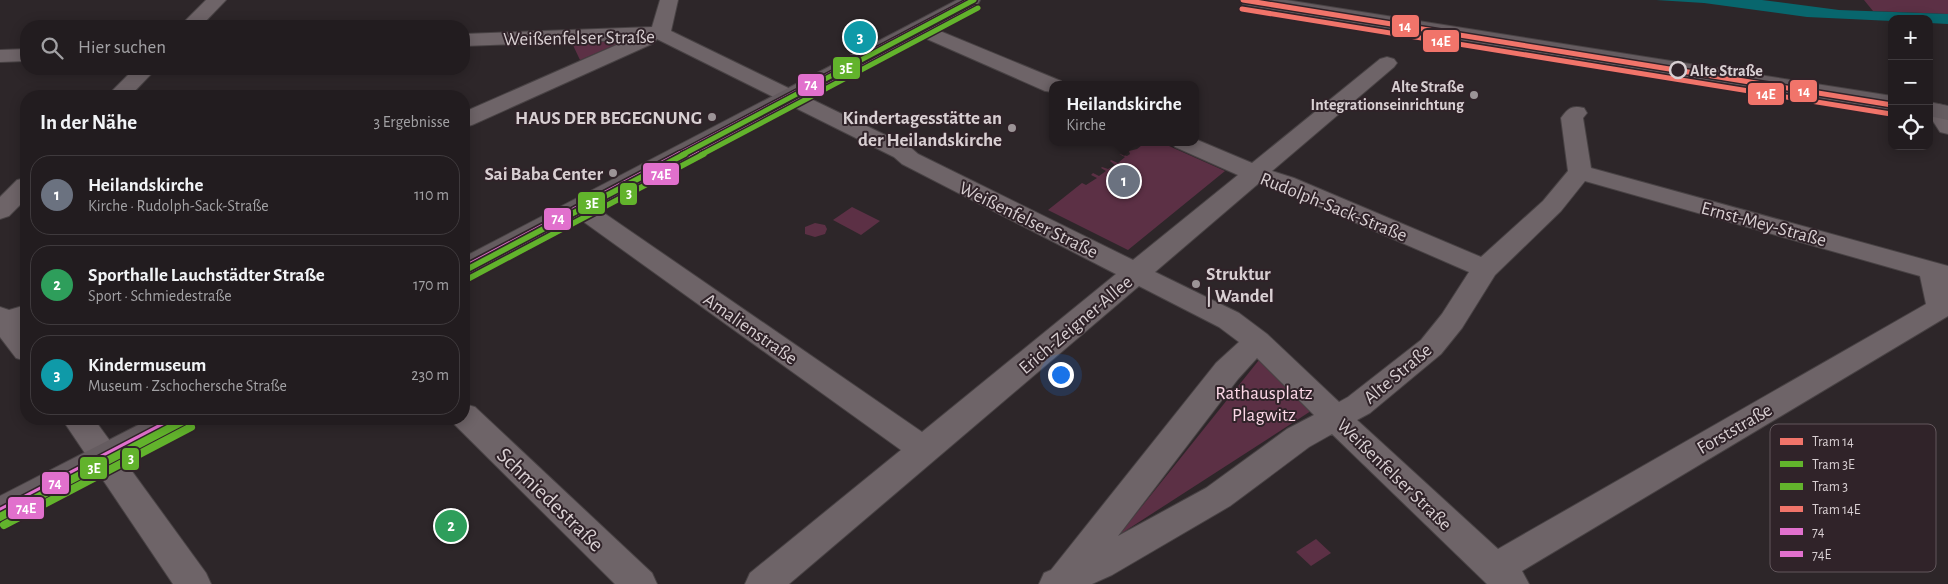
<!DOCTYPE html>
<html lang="de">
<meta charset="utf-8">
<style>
:root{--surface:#221c1f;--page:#2a2528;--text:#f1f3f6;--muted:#a2a1a4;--line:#3f3a3d;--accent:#9c9497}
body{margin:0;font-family:"Alegreya Sans",sans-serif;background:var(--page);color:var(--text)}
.controls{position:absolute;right:15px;top:15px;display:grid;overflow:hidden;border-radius:10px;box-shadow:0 2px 12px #0003}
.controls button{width:45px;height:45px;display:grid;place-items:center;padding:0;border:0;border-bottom:1px solid var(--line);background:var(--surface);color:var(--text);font:25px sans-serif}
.you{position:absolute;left:1060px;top:374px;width:18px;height:18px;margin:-12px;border:4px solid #fff;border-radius:50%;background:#1a73e8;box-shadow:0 0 0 8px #1a73e833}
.badge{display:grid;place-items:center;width:32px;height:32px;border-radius:50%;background:var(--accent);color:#fff;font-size:16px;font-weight:700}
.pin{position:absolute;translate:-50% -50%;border:2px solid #fff;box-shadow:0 1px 5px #0006}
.popup{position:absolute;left:1049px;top:81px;width:150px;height:65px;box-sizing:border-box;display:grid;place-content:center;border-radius:10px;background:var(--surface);filter:drop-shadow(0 1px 4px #0005);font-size:16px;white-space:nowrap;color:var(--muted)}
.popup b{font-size:19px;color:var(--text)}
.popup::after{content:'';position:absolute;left:50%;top:100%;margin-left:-10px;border:10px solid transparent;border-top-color:var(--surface)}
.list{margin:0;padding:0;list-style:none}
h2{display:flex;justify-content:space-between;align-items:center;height:65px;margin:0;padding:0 20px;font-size:21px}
h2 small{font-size:16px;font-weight:400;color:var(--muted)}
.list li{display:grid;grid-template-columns:32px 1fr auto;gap:15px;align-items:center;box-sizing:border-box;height:80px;margin:0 10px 10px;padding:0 10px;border:1px solid var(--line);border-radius:20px}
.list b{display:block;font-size:19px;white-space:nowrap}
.list p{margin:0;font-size:16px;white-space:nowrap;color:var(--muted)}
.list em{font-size:16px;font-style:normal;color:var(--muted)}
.icon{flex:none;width:28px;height:28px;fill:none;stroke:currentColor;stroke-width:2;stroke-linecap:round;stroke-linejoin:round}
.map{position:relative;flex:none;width:1948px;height:584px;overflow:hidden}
.search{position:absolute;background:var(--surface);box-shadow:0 2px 12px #0003;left:20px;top:20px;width:450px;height:55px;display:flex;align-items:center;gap:12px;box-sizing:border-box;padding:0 18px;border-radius:20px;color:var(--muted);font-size:19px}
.panel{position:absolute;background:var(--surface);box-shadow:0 2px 12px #0003;left:20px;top:90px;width:450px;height:335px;border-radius:20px}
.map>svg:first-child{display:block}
.green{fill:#5c3045}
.water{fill:#08666d}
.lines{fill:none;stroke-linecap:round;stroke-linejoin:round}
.minor-casing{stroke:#484244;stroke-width:2}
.major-casing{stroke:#484244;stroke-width:2}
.minor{fill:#6e6468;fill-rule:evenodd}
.major{fill:#655c60;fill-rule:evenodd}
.bus-1-far2-casing{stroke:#302329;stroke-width:8}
.bus-1-far1-casing{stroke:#302329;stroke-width:9}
.bus-1-casing{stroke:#302329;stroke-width:11}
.bus-2-far2-casing{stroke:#302329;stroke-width:8}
.bus-2-far1-casing{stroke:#302329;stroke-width:9}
.bus-2-casing{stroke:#302329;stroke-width:11}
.bus-1-far2{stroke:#e170cd;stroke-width:5}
.bus-1-far1{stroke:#e170cd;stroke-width:5.5}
.bus-1{stroke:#e170cd;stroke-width:8}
.bus-2-far2{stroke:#e170cd;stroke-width:5}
.bus-2-far1{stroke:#e170cd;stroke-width:5.5}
.bus-2{stroke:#e170cd;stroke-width:8}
.tram-1-casing{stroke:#302329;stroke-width:8}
.tram-2-far2-casing{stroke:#302329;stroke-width:8}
.tram-2-far1-casing{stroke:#302329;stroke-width:9}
.tram-2-casing{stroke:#302329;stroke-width:11}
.tram-3-far2-casing{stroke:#302329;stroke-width:8}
.tram-3-far1-casing{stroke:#302329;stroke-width:9}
.tram-3-casing{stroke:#302329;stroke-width:11}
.tram-4-casing{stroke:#302329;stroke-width:8}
.tram-1{stroke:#f1746a;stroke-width:5}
.tram-2-far2{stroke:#62b32c;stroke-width:5}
.tram-2-far1{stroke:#62b32c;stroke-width:5.5}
.tram-2{stroke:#62b32c;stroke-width:8}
.tram-3-far2{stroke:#62b32c;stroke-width:5}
.tram-3-far1{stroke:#62b32c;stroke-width:5.5}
.tram-3{stroke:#62b32c;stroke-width:8}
.tram-4{stroke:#f1746a;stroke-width:5}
.stop-dot{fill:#302329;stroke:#d8cfd2;stroke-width:2.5}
.poi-dot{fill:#9c9497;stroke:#302329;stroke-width:2}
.labels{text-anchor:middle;stroke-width:4;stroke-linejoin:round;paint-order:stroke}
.far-stop-label{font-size:16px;font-weight:bold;fill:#d8cfd2;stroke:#302329;text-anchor:start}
.far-poi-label{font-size:16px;font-weight:bold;fill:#d8cfd2;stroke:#302329;text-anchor:end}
.street-label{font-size:19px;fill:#d8cfd2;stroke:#302329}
.poi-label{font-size:19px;font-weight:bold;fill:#d8cfd2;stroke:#302329;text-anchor:end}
.park-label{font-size:19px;fill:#fcd8e7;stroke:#302329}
.near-street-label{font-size:22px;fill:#d8cfd2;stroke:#302329}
.key{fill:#302329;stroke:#62575c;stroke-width:1}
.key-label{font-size:14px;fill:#d8cfd2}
.line-badge{stroke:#302329;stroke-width:2}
.badge-label{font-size:14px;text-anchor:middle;font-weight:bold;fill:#fff}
</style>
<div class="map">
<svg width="1948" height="584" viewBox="0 0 1948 584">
<rect width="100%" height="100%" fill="#2d2629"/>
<g class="green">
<path d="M1864 0H1948V14L1873 11Z"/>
<path d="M612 40 616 41 617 44 580 60 571 41Z"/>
<path d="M1146 142H1160L1225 171 1128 250 1048 210 1082 183 1086 185 1097 178 1091 175 1093 173 1099 176 1106 171 1101 168 1102 167 1108 169 1115 165 1110 161 1111 160 1118 163 1125 157 1119 154 1127 156 1130 154 1129 151 1137 149Z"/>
<path d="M852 207 880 221 861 235 833 220Z"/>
<path d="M815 223 825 225 827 229 825 234 815 237 805 234V227Z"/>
<path d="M1263 355 1314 409 1119 535Z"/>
<path d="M1316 539 1331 553 1311 566 1296 552Z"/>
</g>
<path class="water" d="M1656 0H1762L1839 10 1948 14V24L1929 23V19H1892V21L1807 17 1704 3Z"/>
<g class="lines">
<defs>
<g id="minor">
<path d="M206 0H226L201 26H180Z"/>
<path d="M660 0H678L671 31 910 147 918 154 1133 260 1238 175 1175 147 1172 142H1195V139L1252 163 1380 59 1387 57 1394 59 1397 63 1394 67 1272 171 1294 178 1481 257 1543 201 1568 171 1561 118C1568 108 1572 105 1584 108L1587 113 1583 118 1591 168 1948 266V316L1522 571 1529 584H1487L1332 434 1309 447 1230 506 1112 575 1092 584H1039L1044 573 1051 570 1216 363 1239 342 1219 327 1139 286 789 584H745L750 573 901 450 570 212 567 207 570 202 579 200 588 202 922 432 1116 274 902 164 894 157 657 39 654 43 472 125 464 127V112L628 40 464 46V34L652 27ZM1585 181 1920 276 1926 304 1498 549 1357 420 1370 413 1441 354 1462 328 1495 275 1561 211ZM1259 183 1276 188 1469 272 1442 314 1421 340 1348 397 1339 402 1267 334 1239 313 1155 272ZM1257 358 1314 415 1287 429 1206 488 1118 536 1238 379Z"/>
<path d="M918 22 1061 81 1063 85H1053V92L1045 91 911 32 908 28 911 24Z"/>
<path d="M26 49V61L0 62V50Z"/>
<path d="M134 69H156L130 96H107Z"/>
<path d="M1938 104 1946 106 1948 109V134L1940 132 1929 115 1930 106Z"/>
<path d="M26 178V199L9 216 0 219V197L17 180Z"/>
<path d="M26 305V325L23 326 26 331V361L16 358 0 337V307L9 310Z"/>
<path d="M464 404 475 407 652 573 657 584H615L453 423 451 419H464Z"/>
<path d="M62 419H94L206 573 211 584H173Z"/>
</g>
<g id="major">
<path d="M957 0H980L978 4 473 274 464 276V257Z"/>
<path d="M1241 0H1286L1892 96V110L1250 6 1243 4Z"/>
<path d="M1929 102 1948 106V120L1929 116Z"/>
<path d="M150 419H193L188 427 12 522 0 526V496Z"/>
</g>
</defs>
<use href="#minor" class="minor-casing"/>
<use href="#major" class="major-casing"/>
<use href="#minor" class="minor"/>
<use href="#major" class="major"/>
<defs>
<path id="bus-1-far2" d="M678 155 971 0"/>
<path id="bus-1-far1" d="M464 268 680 154"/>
<path id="bus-1" d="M0 512 177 419"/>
<path id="bus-2-far2" d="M697 155 975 8"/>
<path id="bus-2-far1" d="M468 276 699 154"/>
<path id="bus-2" d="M4 520 181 427"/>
</defs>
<use href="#bus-1-far2" class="bus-1-far2-casing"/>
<use href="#bus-1-far1" class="bus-1-far1-casing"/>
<use href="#bus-1" class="bus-1-casing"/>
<use href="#bus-2-far2" class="bus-2-far2-casing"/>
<use href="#bus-2-far1" class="bus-2-far1-casing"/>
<use href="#bus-2" class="bus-2-casing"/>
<use href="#bus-1-far2" class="bus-1-far2"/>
<use href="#bus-1-far1" class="bus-1-far1"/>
<use href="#bus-1" class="bus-1"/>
<use href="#bus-2-far2" class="bus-2-far2"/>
<use href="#bus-2-far1" class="bus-2-far1"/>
<use href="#bus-2" class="bus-2"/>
<defs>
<path id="tram-1" d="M1243 0 1892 105"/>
<path id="tram-2-far2" d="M682 155 974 0"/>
<path id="tram-2-far1" d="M464 271 685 154"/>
<path id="tram-2" d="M0 517 187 419"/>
<path id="tram-3-far2" d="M701 155 978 8"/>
<path id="tram-3-far1" d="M468 279 704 154"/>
<path id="tram-3" d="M4 525 191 427"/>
<path id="tram-4" d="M1242 9 1891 114"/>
</defs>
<use href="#tram-1" class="tram-1-casing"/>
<use href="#tram-2-far2" class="tram-2-far2-casing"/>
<use href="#tram-2-far1" class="tram-2-far1-casing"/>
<use href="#tram-2" class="tram-2-casing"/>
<use href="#tram-3-far2" class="tram-3-far2-casing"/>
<use href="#tram-3-far1" class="tram-3-far1-casing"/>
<use href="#tram-3" class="tram-3-casing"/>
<use href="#tram-4" class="tram-4-casing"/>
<use href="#tram-1" class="tram-1"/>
<use href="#tram-2-far2" class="tram-2-far2"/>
<use href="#tram-2-far1" class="tram-2-far1"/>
<use href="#tram-2" class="tram-2"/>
<use href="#tram-3-far2" class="tram-3-far2"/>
<use href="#tram-3-far1" class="tram-3-far1"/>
<use href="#tram-3" class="tram-3"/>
<use href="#tram-4" class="tram-4"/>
</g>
<circle class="stop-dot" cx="1678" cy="70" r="8"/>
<g class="poi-dot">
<circle cx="1474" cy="95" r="5"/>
<circle cx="712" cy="117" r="5"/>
<circle cx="1012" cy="128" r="5"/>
<circle cx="613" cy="173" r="5"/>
<circle cx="1196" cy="284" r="5"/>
</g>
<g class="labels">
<g class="far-stop-label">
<text x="1690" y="76">Alte Straße</text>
</g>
<g class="far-poi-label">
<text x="1464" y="92">Alte Straße<tspan x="1464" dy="18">Integrationseinrichtung</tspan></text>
</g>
<g class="street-label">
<text transform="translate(579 37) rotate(-1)" y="7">Weißenfelser Straße</text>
<text transform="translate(1334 206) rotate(22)" y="7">Rudolph-Sack-Straße</text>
<text transform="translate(1029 219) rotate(26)" y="7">Weißenfelser Straße</text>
<text transform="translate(1764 223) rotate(15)" y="7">Ernst-Mey-Straße</text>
<text transform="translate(1075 324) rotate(-40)" y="7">Erich-Zeigner-Allee</text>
<text transform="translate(751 328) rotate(35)" y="7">Amalienstraße</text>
<text transform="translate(1397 373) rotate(-40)" y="7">Alte Straße</text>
<text transform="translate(1734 428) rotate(-30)" y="7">Forststraße</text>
<text transform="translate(1395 474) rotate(44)" y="7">Weißenfelser Straße</text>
</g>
<g class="poi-label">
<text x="702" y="124">HAUS DER BEGEGNUNG</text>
<text x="1002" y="124">Kindertagesstätte an<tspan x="1002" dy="22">der Heilandskirche</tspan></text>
<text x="603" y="180">Sai Baba Center</text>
<text x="1206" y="280" text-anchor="start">Struktur<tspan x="1206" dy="22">| Wandel</tspan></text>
</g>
<g class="park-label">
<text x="1264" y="399">Rathausplatz<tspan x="1264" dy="22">Plagwitz</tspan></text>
</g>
<g class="near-street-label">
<text transform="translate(551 499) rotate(44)" y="8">Schmiedestraße</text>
</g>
</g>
<rect x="1770" y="424" width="166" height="148" rx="8" class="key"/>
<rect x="1780" y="438" width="23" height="7" fill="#f1746a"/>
<rect x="1780" y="461" width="23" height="6" fill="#62b32c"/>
<rect x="1780" y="483" width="23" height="7" fill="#62b32c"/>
<rect x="1780" y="506" width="23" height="6" fill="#f1746a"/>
<rect x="1780" y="528" width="23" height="7" fill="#e170cd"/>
<rect x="1780" y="551" width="23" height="6" fill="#e170cd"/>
<g class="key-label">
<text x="1812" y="446">Tram 14</text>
<text x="1812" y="469">Tram 3E</text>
<text x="1812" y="491">Tram 3</text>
<text x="1812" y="514">Tram 14E</text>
<text x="1812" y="536">74</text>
<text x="1812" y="559">74E</text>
</g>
<g class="line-badge">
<rect x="1391" y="14" width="29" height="24" rx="5" fill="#f1746a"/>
<rect x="1422" y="29" width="38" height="24" rx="5" fill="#f1746a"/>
<rect x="832" y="56" width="29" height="24" rx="5" fill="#62b32c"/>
<rect x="797" y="73" width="28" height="24" rx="5" fill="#e170cd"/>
<rect x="1789" y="79" width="29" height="24" rx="5" fill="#f1746a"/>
<rect x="1747" y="82" width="38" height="24" rx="5" fill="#f1746a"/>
<rect x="642" y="162" width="38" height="24" rx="5" fill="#e170cd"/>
<rect x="619" y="182" width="19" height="24" rx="5" fill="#62b32c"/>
<rect x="577" y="191" width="29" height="24" rx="5" fill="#62b32c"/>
<rect x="543" y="207" width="29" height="24" rx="5" fill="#e170cd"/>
<rect x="121" y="447" width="19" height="24" rx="5" fill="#62b32c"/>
<rect x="79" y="456" width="29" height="24" rx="5" fill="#62b32c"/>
<rect x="41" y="471" width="29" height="24" rx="5" fill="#e170cd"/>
<rect x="7" y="496" width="38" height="24" rx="5" fill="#e170cd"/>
</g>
<g class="badge-label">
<text x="1405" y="31">14</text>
<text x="1441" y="46">14E</text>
<text x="846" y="73">3E</text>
<text x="811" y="89">74</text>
<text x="1804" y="96">14</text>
<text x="1766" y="99">14E</text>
<text x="661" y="179">74E</text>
<text x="629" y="198">3</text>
<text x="592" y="208">3E</text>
<text x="558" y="223">74</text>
<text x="131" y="463">3</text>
<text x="94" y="473">3E</text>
<text x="55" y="488">74</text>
<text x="26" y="513">74E</text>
</g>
</svg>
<div class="controls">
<button>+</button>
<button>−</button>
<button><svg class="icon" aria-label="locate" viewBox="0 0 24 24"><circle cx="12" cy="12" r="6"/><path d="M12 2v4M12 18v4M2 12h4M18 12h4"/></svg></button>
</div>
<div class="you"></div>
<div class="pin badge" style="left:1124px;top:181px;background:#6b7280">1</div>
<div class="popup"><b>Heilandskirche</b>Kirche</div>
<div class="pin badge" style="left:451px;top:526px;background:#2e9e5b">2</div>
<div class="pin badge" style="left:860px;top:37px;background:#0f9aa8">3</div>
<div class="search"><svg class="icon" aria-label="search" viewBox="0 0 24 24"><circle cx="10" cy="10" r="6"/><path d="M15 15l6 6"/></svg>Hier suchen</div>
<section class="panel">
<h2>In der Nähe<small>3 Ergebnisse</small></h2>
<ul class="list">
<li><span class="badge" style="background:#6b7280">1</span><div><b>Heilandskirche</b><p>Kirche · Rudolph-Sack-Straße</p></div><em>110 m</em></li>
<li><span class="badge" style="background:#2e9e5b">2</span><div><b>Sporthalle Lauchstädter Straße</b><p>Sport · Schmiedestraße</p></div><em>170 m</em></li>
<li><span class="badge" style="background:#0f9aa8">3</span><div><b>Kindermuseum</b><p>Museum · Zschochersche Straße</p></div><em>230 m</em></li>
</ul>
</section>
</div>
